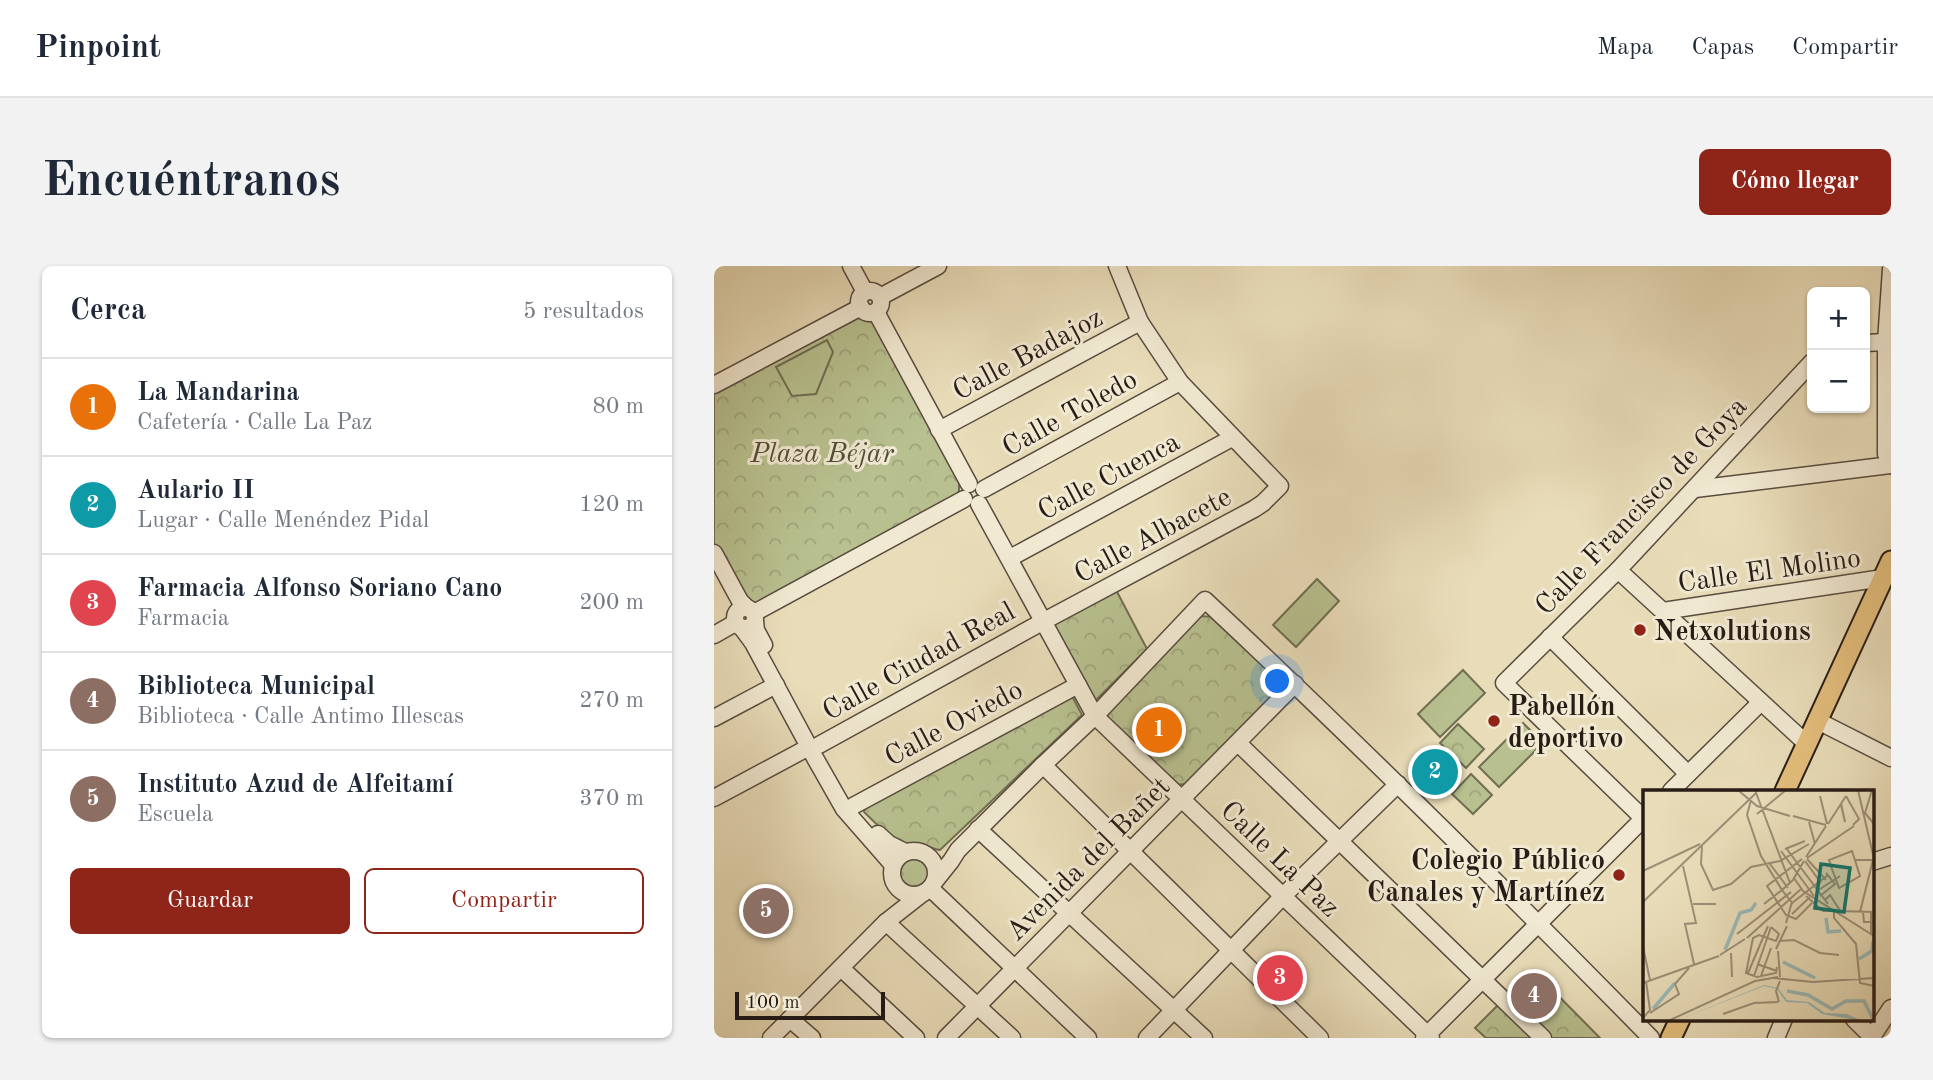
<!DOCTYPE html>
<html lang="es">
<meta charset="utf-8">
<style>
:root{--surface:#fff;--page:#f2f2f3;--text:#1f2937;--muted:#747a83;--line:#e0e1e3;--accent:#8f2418}
body{margin:0;font-family:"Old Standard TT",serif;background:var(--page);color:var(--text)}
.controls{position:absolute;right:21px;top:21px;display:grid;overflow:hidden;border-radius:10px;box-shadow:0 2px 5px #0004}
.controls button{width:63px;height:63px;display:grid;place-items:center;padding:0;border:0;border-bottom:2px solid var(--line);background:var(--surface);color:var(--text);font:35px sans-serif}
.scale{position:absolute;left:21px;bottom:18px;width:150px;box-sizing:border-box;padding-left:7px;border:4px solid #281c17;border-top:0;font-size:19px;line-height:24px;white-space:nowrap;color:#281c17;-webkit-text-stroke:5px #f1e9d2;paint-order:stroke}
.you{position:absolute;left:564px;top:416px;width:24px;height:24px;margin:-18px;border:5px solid #fff;border-radius:50%;background:#1a73e8;box-shadow:0 0 0 10px #1a73e833}
.badge{display:grid;place-items:center;width:46px;height:46px;border-radius:50%;background:var(--accent);color:#fff;font-size:23px;font-weight:700}
.pin{position:absolute;translate:-50% -50%;border:4px solid #fff;box-shadow:0 2px 7px #0006}
.list{margin:0;padding:0;list-style:none}
h2{display:flex;justify-content:space-between;align-items:center;height:91px;margin:0;padding:0 28px;font-size:30px}
h2 small{font-size:23px;font-weight:400;color:var(--muted)}
.list li{display:grid;grid-template-columns:46px 1fr auto;gap:21px;align-items:center;box-sizing:border-box;height:98px;padding:0 28px;border-top:2px solid var(--line)}
.list b{display:block;font-size:26px;white-space:nowrap}
.list p{margin:0;font-size:23px;white-space:nowrap;color:var(--muted)}
.list em{font-size:23px;font-style:normal;color:var(--muted)}
.actions{display:flex;gap:14px;padding:21px 28px}
.actions a{flex:1;padding:16px 0;border:2px solid var(--accent);border-radius:10px;text-align:center;font-size:24px;color:var(--accent)}
.actions .main{background:var(--accent);color:#fff}
.map{position:relative;flex:none;width:1177px;height:772px;overflow:hidden;border-radius:10px}
header{display:flex;align-items:center;gap:42px;box-sizing:border-box;height:98px;padding:0 35px;background:var(--surface);border-bottom:2px solid var(--line)}
header strong{font-size:33px}
nav{display:flex;gap:38px;margin-inline-start:auto;font-size:24px}
.intro{display:flex;align-items:center;justify-content:space-between;box-sizing:border-box;height:168px;padding:0 42px}
h1{margin:0;font-size:49px}
.button{padding:18px 32px;border-radius:10px;background:var(--accent);color:#fff;font-size:24px;font-weight:700}
main{display:flex;gap:42px;padding:0 42px}
aside{flex:1;background:var(--surface);border-radius:10px;box-shadow:0 2px 5px #0004}
.map>svg:first-child{display:block}
.forest{fill:url(#forest-crowns);stroke:#706e53;stroke-width:2}
.pitch{fill:#b8c08f;stroke:#706e53;stroke-width:2}
.lines{fill:none;stroke-linecap:round;stroke-linejoin:round}
.minor-casing{stroke:#584c40;stroke-width:19}
.major-casing{stroke:#281c17;stroke-width:23}
.minor{stroke:#f1e9d2;stroke-width:16}
.major{stroke:#e4be7c;stroke-width:19}
.poi-dot{fill:#8f2418;stroke:#f1e9d2;stroke-width:2.5}
.labels{text-anchor:middle;stroke-width:6;stroke-linejoin:round;paint-order:stroke}
.street-label{font-size:28px;fill:#281c17;stroke:#f1e9d2}
.park-label{font-size:28px;font-style:italic;fill:#534d3b;stroke:#f1e9d2}
.poi-label{font-size:28px;font-weight:bold;fill:#281c17;stroke:#f1e9d2;text-anchor:start}
.inset-river{fill:none;stroke:#9abab8;stroke-width:3.5}
.inset-road{fill:none;stroke:#9c9078;stroke-width:2}
.view{fill:#0f766e;fill-opacity:0.15;stroke:#0f766e;stroke-width:3.5}
.inset-edge{fill:none;stroke:#281c17;stroke-width:3.5}
</style>
<header>
<strong>Pinpoint</strong>
<nav><a>Mapa</a><a>Capas</a><a>Compartir</a></nav>
</header>
<div class="intro"><h1>Encuéntranos</h1><a class="button">Cómo llegar</a></div>
<main>
<aside>
<h2>Cerca<small>5 resultados</small></h2>
<ul class="list">
<li><span class="badge" style="background:#e8710a">1</span><div><b>La Mandarina</b><p>Cafetería · Calle La Paz</p></div><em>80 m</em></li>
<li><span class="badge" style="background:#0f9aa8">2</span><div><b>Aulario II</b><p>Lugar · Calle Menéndez Pidal</p></div><em>120 m</em></li>
<li><span class="badge" style="background:#e0444e">3</span><div><b>Farmacia Alfonso Soriano Cano</b><p>Farmacia</p></div><em>200 m</em></li>
<li><span class="badge" style="background:#8d6e63">4</span><div><b>Biblioteca Municipal</b><p>Biblioteca · Calle Antimo Illescas</p></div><em>270 m</em></li>
<li><span class="badge" style="background:#8d6e63">5</span><div><b>Instituto Azud de Alfeitamí</b><p>Escuela</p></div><em>370 m</em></li>
</ul>
<div class="actions"><a class="main">Guardar</a><a>Compartir</a></div>
</aside>
<div class="map">
<svg width="1177" height="772" viewBox="0 0 1177 772">
<defs>
<pattern id="forest-crowns" width="20" height="18" patternUnits="userSpaceOnUse" patternTransform="scale(1.75)"><rect width="20" height="18" fill="#b8c08f"/><path d="M2 6a3 3 0 1 1 6 0M12 15a3 3 0 1 1 6 0" fill="none" stroke="#9ea47b"/></pattern>
</defs>
<rect width="100%" height="100%" fill="#e9ddb9"/>
<filter id="stains"><feTurbulence type="fractalNoise" baseFrequency=".00286" numOctaves="4"/><feColorMatrix values="0 0 0 0 .2 0 0 0 0 .09 0 0 0 0 .02 0 0 0 .5 -.17"/></filter>
<radialGradient id="worn" r=".72"><stop offset=".6" stop-color="#630" stop-opacity="0"/><stop offset="1" stop-color="#630" stop-opacity=".3"/></radialGradient>
<g class="forest">
<path d="M146 48 151 49 159 54 245 213V225L242 229 42 340 31 334 0 277V126Z"/>
<path d="M401 322 433 383 381 435 338 355Z"/>
<path d="M486 350 499 351 564 414 565 425 471 518 461 519 394 453V444Z"/>
<path d="M357 428 368 449 226 584C217 583 211 578 202 578 195 577 189 579 183 578L150 546 152 537Z"/>
<path d="M744 458 770 483 752 502 726 477Z"/>
<path d="M757 508 778 529 759 548 738 528Z"/>
<circle cx="200" cy="607" r="15"/>
<path d="M819 704 886 772H772L761 762Z"/>
</g>
<g class="pitch">
<path d="M113 74 119 86 102 128 78 130 62 101Z"/>
<path d="M603 313 625 335 582 381 559 359Z"/>
<path d="M749 404 771 427 726 471 704 448Z"/>
<path d="M809 457 829 477 785 521 765 501Z"/>
</g>
<g class="lines">
<defs>
<g id="minor">
<path d="M137 0 151 26"/>
<path d="M1177 3 1172 76V188L1177 199"/>
<circle cx="156" cy="36" r="11"/>
<path d="M166 31 224 0"/>
<path d="M162 46 255 218"/>
<path d="M1151 77 1172 76"/>
<path d="M0 119 147 41"/>
<path d="M225 164 426 56"/>
<path d="M270 223 466 116"/>
<path d="M981 223 1177 199"/>
<path d="M265 238 381 450 717 772"/>
<path d="M0 287 26 335 33 342"/>
<path d="M296 292 518 172"/>
<path d="M904 304 1093 478"/>
<circle cx="31" cy="352" r="10"/>
<path d="M949 345 1169 312"/>
<path d="M40 347 250 233"/>
<path d="M41 355 42 364 50 379"/>
<path d="M28 362 39 377 101 492 130 543 179 599"/>
<path d="M0 369 21 357"/>
<path d="M836 371 974 508"/>
<path d="M0 452 62 419"/>
<path d="M1104 455 1177 492"/>
<path d="M524 477 829 772"/>
<path d="M105 479 330 355 540 243 549 237 566 220 466 116 426 56 403 0"/>
<path d="M329 499 606 772"/>
<path d="M957 525 1047 436"/>
<path d="M0 532 95 481"/>
<path d="M139 540 364 419"/>
<path d="M930 553 790 417 904 304 1098 96"/>
<path d="M264 563 490 772"/>
<path d="M164 568 175 578 191 586"/>
<circle cx="200" cy="607" r="22"/>
<path d="M1158 596 1177 590"/>
<path d="M221 615 237 595 244 584 329 499 381 450 491 334C643 476 791 623 937 772"/>
<path d="M216 622 374 772"/>
<path d="M172 656 298 772"/>
<path d="M127 702 202 772"/>
<path d="M76 753 98 772"/>
<path d="M1140 753 1158 771 1177 742"/>
<path d="M57 772 172 656 209 627"/>
<path d="M232 772 581 418"/>
<path d="M433 772 569 630 684 518"/>
<path d="M710 772 930 552"/>
<path d="M1062 772 1070 753"/>
</g>
<g id="major">
<path d="M1071 525 1177 295"/>
<path d="M957 772 966 753"/>
</g>
</defs>
<use href="#minor" class="minor-casing"/>
<use href="#major" class="major-casing"/>
<use href="#minor" class="minor"/>
<use href="#major" class="major"/>
</g>
<g class="poi-dot">
<circle cx="926" cy="364" r="7"/>
<circle cx="780" cy="455" r="7"/>
<circle cx="905" cy="609" r="7"/>
</g>
<g class="labels">
<g class="street-label">
<text transform="translate(313 87) rotate(-28)" y="10">Calle Badajoz</text>
<text transform="translate(355 146) rotate(-29)" y="10">Calle Toledo</text>
<text transform="translate(394 209) rotate(-28)" y="10">Calle Cuenca</text>
<text transform="translate(926 239) rotate(-46)" y="10">Calle Francisco de Goya</text>
<text transform="translate(438 268) rotate(-28)" y="10">Calle Albacete</text>
<text transform="translate(1055 303) rotate(-8)" y="10">Calle El Molino</text>
<text transform="translate(204 394) rotate(-29)" y="10">Calle Ciudad Real</text>
<text transform="translate(239 456) rotate(-28)" y="10">Calle Oviedo</text>
<text transform="translate(373 592) rotate(-45)" y="10">Avenida del Bañet</text>
<text transform="translate(567 592) rotate(44)" y="10">Calle La Paz</text>
</g>
<g class="park-label">
<text x="108" y="196">Plaza Béjar</text>
</g>
<g class="poi-label">
<text x="940" y="374">Netxolutions</text>
<text x="794" y="449">Pabellón<tspan x="794" dy="32">deportivo</tspan></text>
<text x="891" y="603" text-anchor="end">Colegio Público<tspan x="891" dy="32">Canales y Martínez</tspan></text>
</g>
</g>
<g transform="translate(929 524)">
<rect width="231" height="231" fill="#e9ddb9"/>
<path d="M121 195 135 198 144 210 166 212 182 223 204 224 219 231 179 224 164 213 143 212 134 199 121 196 33 231Z" fill="#9abab8"/>
<path class="inset-river" d="M183 128 185 142 198 141M82 160 97 123 108 120 113 113M216 169 229 161 230 151M140 172 172 188M144 201 165 205 189 219 203 211H221L231 231M10 219 32 193"/>
<path class="inset-road" d="M47 0 96 1 114 16 147 26M112 0 147 93M215 0 231 69M229 0 222 23 231 34M177 6 184 34M203 6 216 29 210 35M108 10 104 25 118 66 139 100 121 114M198 15 202 32 198 13M114 24 143 0M150 26 183 35M166 32 172 54M185 34 203 6M59 56 58 74 70 100 88 94 108 77 137 71 166 54M143 58 185 114M142 59 162 51M138 61 171 106M163 67 183 36M164 68 211 36M159 69 124 96 143 125 153 129 169 113M164 69 183 90M212 70H230L217 122M161 71 151 88 160 101 231 146M162 71 178 93M127 74 145 98M40 76 53 133 42 134 51 174M189 79 186 70 209 61 217 86 196 98 189 79M0 81 57 54M174 101 197 86M163 106 180 121H191V128L213 154 217 193 231 196M177 106 192 94 183 83M182 110 187 105 198 122M0 112 113 3M149 113 185 85M50 114H73M150 114 139 100 151 89M195 121 231 122M224 122H220L221 132H231M228 122V145M149 124 167 107M143 133 149 112M128 137 136 144 133 151 116 145 110 148 103 183 114 187 133 183 134 177M94 144 148 102M104 148 158 99M136 151 151 150 177 163 196 165M0 157 7 190M133 159 144 136M135 161 137 187M88 163 89 187M77 165 102 149M114 174 134 181M105 183 125 136M111 186 128 137M118 186 128 158M131 188 170 192 231 188M0 193 76 166M136 212 133 201 137 191M7 223 36 204 32 194 46 178M80 224 111 213 135 212M0 228 7 220 3 191M25 231 112 191 135 187"/>
<path class="view" d="M178 74 207 78 201 122 172 118Z"/>
<rect width="231" height="231" class="inset-edge"/>
</g>
<rect width="100%" height="100%" filter="url(#stains)"/>
<rect width="100%" height="100%" fill="url(#worn)"/>
</svg>
<div class="controls">
<button>+</button>
<button>−</button>
</div>
<div class="scale">100 m</div>
<div class="you"></div>
<div class="pin badge" style="left:445px;top:464px;background:#e8710a">1</div>
<div class="pin badge" style="left:721px;top:506px;background:#0f9aa8">2</div>
<div class="pin badge" style="left:566px;top:712px;background:#e0444e">3</div>
<div class="pin badge" style="left:820px;top:730px;background:#8d6e63">4</div>
<div class="pin badge" style="left:52px;top:645px;background:#8d6e63">5</div>
</div>
</main>
